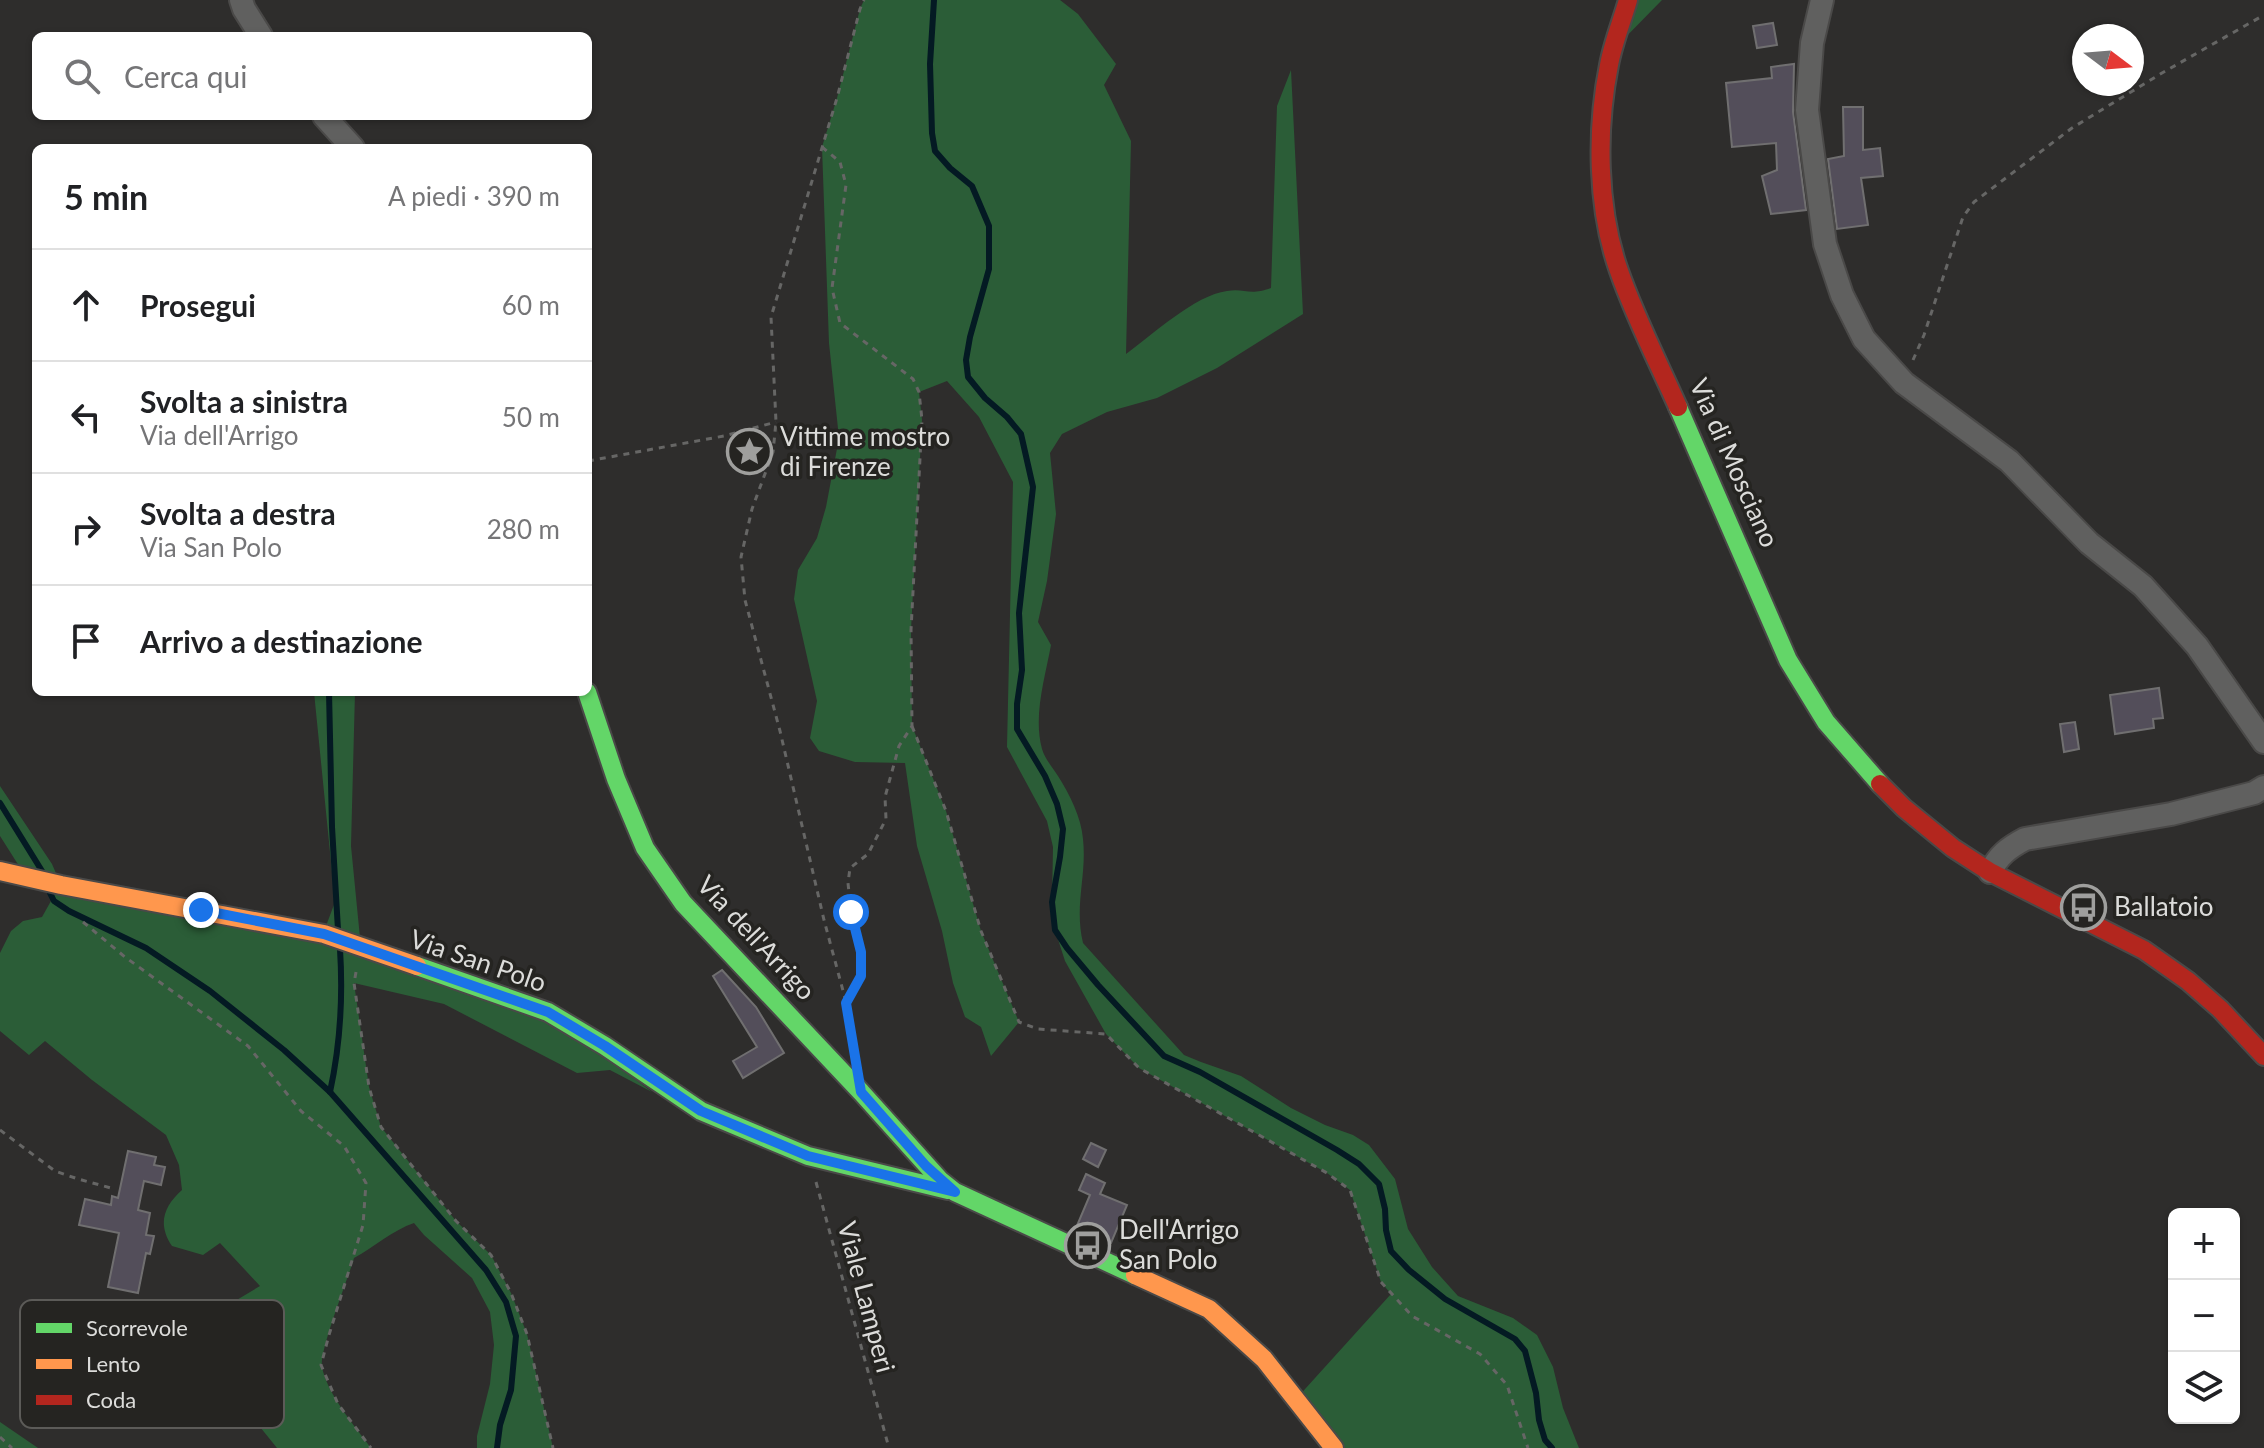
<!DOCTYPE html>
<html lang="it">
<meta charset="utf-8">
<style>
:root{--surface:#fff;--page:#f2f2f2;--text:#202124;--muted:#757577;--line:#e0e0e0}
body{margin:0;font-family:Lato,sans-serif;background:var(--page);color:var(--text)}
.controls{position:absolute;right:24px;bottom:24px;display:grid;overflow:hidden;border-radius:12px;box-shadow:0 2px 6px #0004}
.controls button{width:72px;height:72px;display:grid;place-items:center;padding:0;border:0;border-bottom:2px solid var(--line);background:var(--surface);color:var(--text);font:40px sans-serif}
.compass{position:absolute;left:2072px;top:24px;width:72px;height:72px;border-radius:50%;background:var(--surface);box-shadow:0 2px 6px #0004;rotate:106deg}
.stop{position:absolute;width:24px;height:24px;margin:-18px;border:6px solid #1a73e8;border-radius:50%;background:#fff}
.stop.end{background:#1a73e8;border-color:#fff;box-shadow:0 2px 8px #0008}
.list{margin:0;padding:0;list-style:none}
h2{display:flex;justify-content:space-between;align-items:center;height:104px;margin:0;padding:0 32px;font-size:34px}
h2 small{font-size:26px;font-weight:400;color:var(--muted)}
.list li{display:grid;grid-template-columns:52px 1fr auto;gap:24px;align-items:center;box-sizing:border-box;height:112px;padding:0 32px;border-top:2px solid var(--line)}
.list b{display:block;font-size:30px;white-space:nowrap}
.list p{margin:0;font-size:26px;white-space:nowrap;color:var(--muted)}
.list em{font-size:26px;font-style:normal;color:var(--muted)}
.icon{flex:none;width:44px;height:44px;fill:none;stroke:currentColor;stroke-width:2;stroke-linecap:round;stroke-linejoin:round}
.map{position:relative;flex:none;width:2264px;height:1448px;overflow:hidden}
.search{position:absolute;background:var(--surface);box-shadow:0 2px 6px #0004;left:32px;top:32px;width:560px;height:88px;display:flex;align-items:center;gap:20px;box-sizing:border-box;padding:0 28px;border-radius:12px;color:var(--muted);font-size:30px}
.panel{position:absolute;background:var(--surface);box-shadow:0 2px 6px #0004;left:32px;top:144px;width:560px;height:552px;border-radius:12px}
.map>svg:first-child{display:block}
.green{fill:#2b5d37}
.lines{fill:none;stroke-linecap:round;stroke-linejoin:round}
.stream{stroke:#041a23;stroke-width:6}
.building{fill:#534e5a;stroke:#706f70;stroke-width:2}
.street-casing{stroke:#4a4948;stroke-width:26}
.fast-casing{stroke:#4a4948;stroke-width:22}
.slow-casing{stroke:#4a4948;stroke-width:22}
.jam-casing{stroke:#4a4948;stroke-width:22}
.path{stroke:#666665;stroke-width:3;stroke-dasharray:6 6;stroke-linecap:butt}
.street{stroke:#60605f;stroke-width:22}
.fast{stroke:#63d668;stroke-width:18}
.slow{stroke:#ff974d;stroke-width:18}
.jam{stroke:#b3261e;stroke-width:18}
.route{stroke:#1a73e8;stroke-width:10}
.labels{text-anchor:middle;stroke-width:7;stroke-linejoin:round;paint-order:stroke}
.poi-label{font-size:26px;fill:#dcdcda;stroke:#252421;text-anchor:start}
.street-label{font-size:26px;fill:#dcdcda;stroke:#252421}
.key{fill:#252421;stroke:#5c5b58;stroke-width:2}
.key-label{font-size:22px;fill:#dcdcda}
</style>
<div class="map">
<svg width="2264" height="1448" viewBox="0 0 2264 1448">
<rect width="100%" height="100%" fill="#2e2d2c"/>
<g class="green">
<path d="M864 0H1060L1078 14 1116 64 1104 85 1131 141 1126 354C1152 335 1195 295 1227 291 1245 288 1249 296 1271 288L1277 106 1291 70 1303 314 1217 368 1157 398 1107 412 1062 434 1050 453 1056 514 1047 581 1038 622 1051 645C1045 678 1033 716 1042 749 1045 759 1053 768 1058 776 1070 795 1081 817 1083 839 1087 876 1074 905 1083 943L1184 1055 1201 1062 1241 1076 1291 1108 1325 1125 1353 1135 1369 1145 1395 1179 1408 1229 1432 1267 1458 1296 1513 1318 1537 1335 1553 1367 1563 1408 1579 1448H1334L1296 1399 1391 1294 1381 1282 1350 1190 1327 1173 1139 1068 1106 1034 1065 961 1055 930 1052 902 1053 847 1047 821 1007 747 1013 482 979 417 947 381 919 392 922 420 911 630 912 726 946 811 981 931 1019 1022 991 1056 981 1027 965 1017 953 983 942 931 917 846 905 763 855 762 819 751 810 738 817 701 794 599 798 570 817 538 826 507 839 438 829 343 822 147 837 98 860 9Z"/>
<path d="M1628 0H1662L1614 49Z"/>
<path d="M314 692H355L351 846 361 948 548 1012 652 1092 610 1070 577 1073 444 1004 354 983 369 1087 381 1127 456 1221 491 1255 511 1293 527 1334 553 1448H477V1436L490 1384 494 1345 490 1312 472 1278 424 1235 414 1223C393 1230 374 1247 354 1258 348 1279 319 1351 322 1367 327 1394 355 1426 371 1448H277L243 1406 227 1370 225 1324 235 1301 260 1286 220 1243 203 1255 172 1246C157 1224 164 1206 182 1190L179 1165 166 1135 92 1080 45 1041 29 1055 0 1031V953L11 931 23 921 42 917 60 885 26 877 0 836V786L52 864 61 885 323 934 335 902Z"/>
<path d="M0 1422 38 1448H0Z"/>
</g>
<g class="lines">
<g class="stream">
<path d="M934 0 930 64 932 133 935 151 950 168 972 186 989 226V269L970 337 966 360 968 377 985 398 1007 417 1021 434 1033 487 1019 613 1022 670 1017 704V729L1045 776 1057 804 1063 829 1060 857 1052 902 1055 930 1067 948 1098 985 1164 1056 1200 1072 1337 1150 1359 1164 1379 1184 1385 1209 1386 1230 1391 1251 1409 1270 1445 1299 1515 1339 1525 1351 1536 1393 1539 1420 1545 1440 1552 1448"/>
<path d="M329 692 332 827 338 930"/>
<path d="M0 803 42 871"/>
<path d="M50 893 54 901 69 911 146 948 210 991 284 1050 330 1092 486 1270 506 1302 516 1336 511 1390 500 1425 497 1448"/>
<path d="M330 1092C340 1046 343 996 340 949"/>
</g>
</g>
<g class="building">
<path d="M1773 23 1777 45 1757 48 1753 26Z"/>
<path d="M1794 64 1793 112 1806 210 1771 214 1762 176 1777 170 1776 143 1732 147 1726 83 1772 78 1771 67Z"/>
<path d="M1843 107H1863V150L1880 148 1883 176 1861 178 1868 225 1837 229 1828 159 1844 156Z"/>
<path d="M2159 688 2163 718 2153 719 2154 728 2115 734 2110 695Z"/>
<path d="M2075 722 2079 749 2064 752 2060 724Z"/>
<path d="M722 970 756 1007 784 1053 743 1078 733 1061 757 1047 713 976Z"/>
<path d="M1091 1143 1106 1150 1098 1167 1083 1159Z"/>
<path d="M128 1151 156 1157 154 1165 165 1167 161 1185 144 1181 138 1210 150 1213 146 1235 154 1236 150 1254 146 1253 138 1293 108 1287 119 1233 79 1225 85 1199 111 1205 112 1196 118 1198Z"/>
<path d="M1086 1174 1105 1183 1100 1194 1127 1205 1111 1243 1076 1228 1090 1195 1079 1190Z"/>
</g>
<g class="lines">
<defs>
<g id="street">
<path d="M241 0 244 9 261 36"/>
<path d="M1822 0 1812 43 1807 110 1825 244 1842 295 1864 339 1904 383 2009 461 2089 543 2143 586 2197 646 2264 742"/>
<path d="M324 116 353 148"/>
<path d="M1990 872C1999 855 2008 848 2025 839L2171 814 2254 793 2264 787"/>
</g>
<g id="fast">
<path d="M1678 407 1788 660 1826 722 1880 784"/>
<path d="M587 692 616 779 645 848 683 903 861 1092 940 1180 955 1192 1135 1275"/>
<path d="M417 966 548 1012 605 1046 701 1111 808 1156 948 1190"/>
</g>
<g id="slow">
<path d="M0 871 61 885 324 934 417 966"/>
<path d="M1135 1275 1209 1309 1264 1359 1334 1448"/>
</g>
<g id="jam">
<path d="M1628 0C1622 21 1613 43 1609 65 1596 130 1597 209 1619 271 1635 317 1658 362 1678 407"/>
<path d="M1880 784 1904 808 1953 848 1990 872 2144 950 2188 981 2220 1009 2264 1056"/>
</g>
</defs>
<use href="#street" class="street-casing"/>
<use href="#fast" class="fast-casing"/>
<use href="#slow" class="slow-casing"/>
<use href="#jam" class="jam-casing"/>
<g class="path">
<path d="M822 147 840 162 846 185 832 288 840 323 913 379 919 392 922 420 911 630 912 726 899 746 885 797 886 819 868 854 850 868 848 883 851 912 861 952V976L846 1003"/>
<path d="M1913 360 1924 335 1963 217 1974 202 2072 128 2162 73 2264 15"/>
<path d="M588 461 724 436 776 422"/>
<path d="M912 726 946 811 981 931 1019 1022 1038 1029 1106 1034 1139 1068 1327 1173 1350 1190 1381 1282 1412 1316 1480 1354 1507 1385 1528 1448"/>
<path d="M83 922 125 957 248 1046 301 1111 344 1146 366 1183 363 1225 329 1335 321 1365 338 1404 371 1448"/>
<path d="M356 972 354 983 369 1087 381 1127 456 1221 491 1255 511 1293 527 1334 553 1448"/>
<path d="M854 1049 849 1013 824 920 780 731 745 600 741 557 752 509 773 452 776 422 771 317 837 98 860 9 864 0"/>
<path d="M0 1130 55 1171 78 1179 111 1188"/>
<path d="M816 1182 889 1448"/>
<path d="M0 1437 12 1448"/>
</g>
<use href="#street" class="street"/>
<use href="#fast" class="fast"/>
<use href="#slow" class="slow"/>
<use href="#jam" class="jam"/>
</g>
<g class="lines">
<path class="route" d="M201 910 324 934 548 1012 605 1046 701 1111 808 1156 955 1192 926 1166 861 1092 846 1003 861 976V952L851 912"/>
</g>
<defs>
<symbol id="sight-ring" viewBox="-11 -11 22 22"><circle r="9.5" fill="#252421" stroke="#9f9f9d" stroke-width="1.5"/><path d="M0-6L1.8-2.2L6-1.7L2.9 1.2L3.7 5.4L0 3.3L-3.7 5.4L-2.9 1.2L-6-1.7L-1.8-2.2Z" fill="#9f9f9d"/></symbol>
<symbol id="bus-ring" viewBox="-11 -11 22 22"><circle r="9.5" fill="#252421" stroke="#9f9f9d" stroke-width="1.5"/><path d="M-5-6H5V4H4V6H2V4H-2V6H-4V4H-5ZM-3.5-4V0h7V-4ZM-3.5 1.2v1.5H-2V1.2ZM2 1.2v1.5H3.5V1.2Z" fill="#9f9f9d"/></symbol>
</defs>
<g fill-rule="evenodd">
<use href="#sight-ring" x="724" y="426" width="51" height="51"/>
<use href="#bus-ring" x="2058" y="882" width="51" height="51"/>
<use href="#bus-ring" x="1062" y="1220" width="51" height="51"/>
</g>
<g class="labels">
<g class="poi-label">
<text x="780" y="446">Vittime mostro<tspan x="780" dy="30">di Firenze</tspan></text>
<text x="2114" y="916">Ballatoio</text>
<text x="1119" y="1239">Dell'Arrigo<tspan x="1119" dy="30">San Polo</tspan></text>
</g>
<g class="street-label">
<text transform="translate(1734 463) rotate(66)" y="9">Via di Mosciano</text>
<text transform="translate(756 938) rotate(47)" y="9">Via dell'Arrigo</text>
<text transform="translate(478 961) rotate(19)" y="9">Via San Polo</text>
<text transform="translate(866 1297) rotate(75)" y="9">Viale Lamperi</text>
</g>
</g>
<rect x="20" y="1300" width="264" height="128" rx="12" class="key"/>
<rect x="36" y="1323" width="36" height="10" fill="#63d668"/>
<rect x="36" y="1359" width="36" height="10" fill="#ff974d"/>
<rect x="36" y="1395" width="36" height="10" fill="#b3261e"/>
<g class="key-label">
<text x="86" y="1336">Scorrevole</text>
<text x="86" y="1372">Lento</text>
<text x="86" y="1408">Coda</text>
</g>
</svg>
<div class="controls">
<button>+</button>
<button>−</button>
<button><svg class="icon" aria-label="layers" viewBox="0 0 24 24"><path d="M12 4l9 5-9 5-9-5zM3 14l9 5 9-5"/></svg></button>
</div>
<svg class="compass" viewBox="-18 -18 36 36"><path d="M0-13l5 13h-10z" fill="#e53935"/><path d="M0 13l5-13h-10z" fill="#757577"/></svg>
<div class="stop" style="left:851px;top:912px"></div>
<div class="stop end" style="left:201px;top:910px"></div>
<div class="search"><svg class="icon" aria-label="search" viewBox="0 0 24 24"><circle cx="10" cy="10" r="6"/><path d="M15 15l6 6"/></svg>Cerca qui</div>
<section class="panel">
<h2>5 min<small>A piedi · 390 m</small></h2>
<ul class="list">
<li><svg class="icon" aria-label="ahead" viewBox="0 0 24 24"><path d="M12 20V5M6 11l6-6 6 6"/></svg><div><b>Prosegui</b></div><em>60 m</em></li>
<li><svg class="icon" aria-label="left" viewBox="0 0 24 24"><path d="M17 20v-9H6M10 6l-5 5 5 5"/></svg><div><b>Svolta a sinistra</b><p>Via dell'Arrigo</p></div><em>50 m</em></li>
<li><svg class="icon" aria-label="right" viewBox="0 0 24 24"><path d="M7 20v-9h11M14 6l5 5-5 5"/></svg><div><b>Svolta a destra</b><p>Via San Polo</p></div><em>280 m</em></li>
<li><svg class="icon" aria-label="arrive" viewBox="0 0 24 24"><path d="M6 21V4h12l-3 4 3 4H6"/></svg><div><b>Arrivo a destinazione</b></div></li>
</ul>
</section>
</div>
